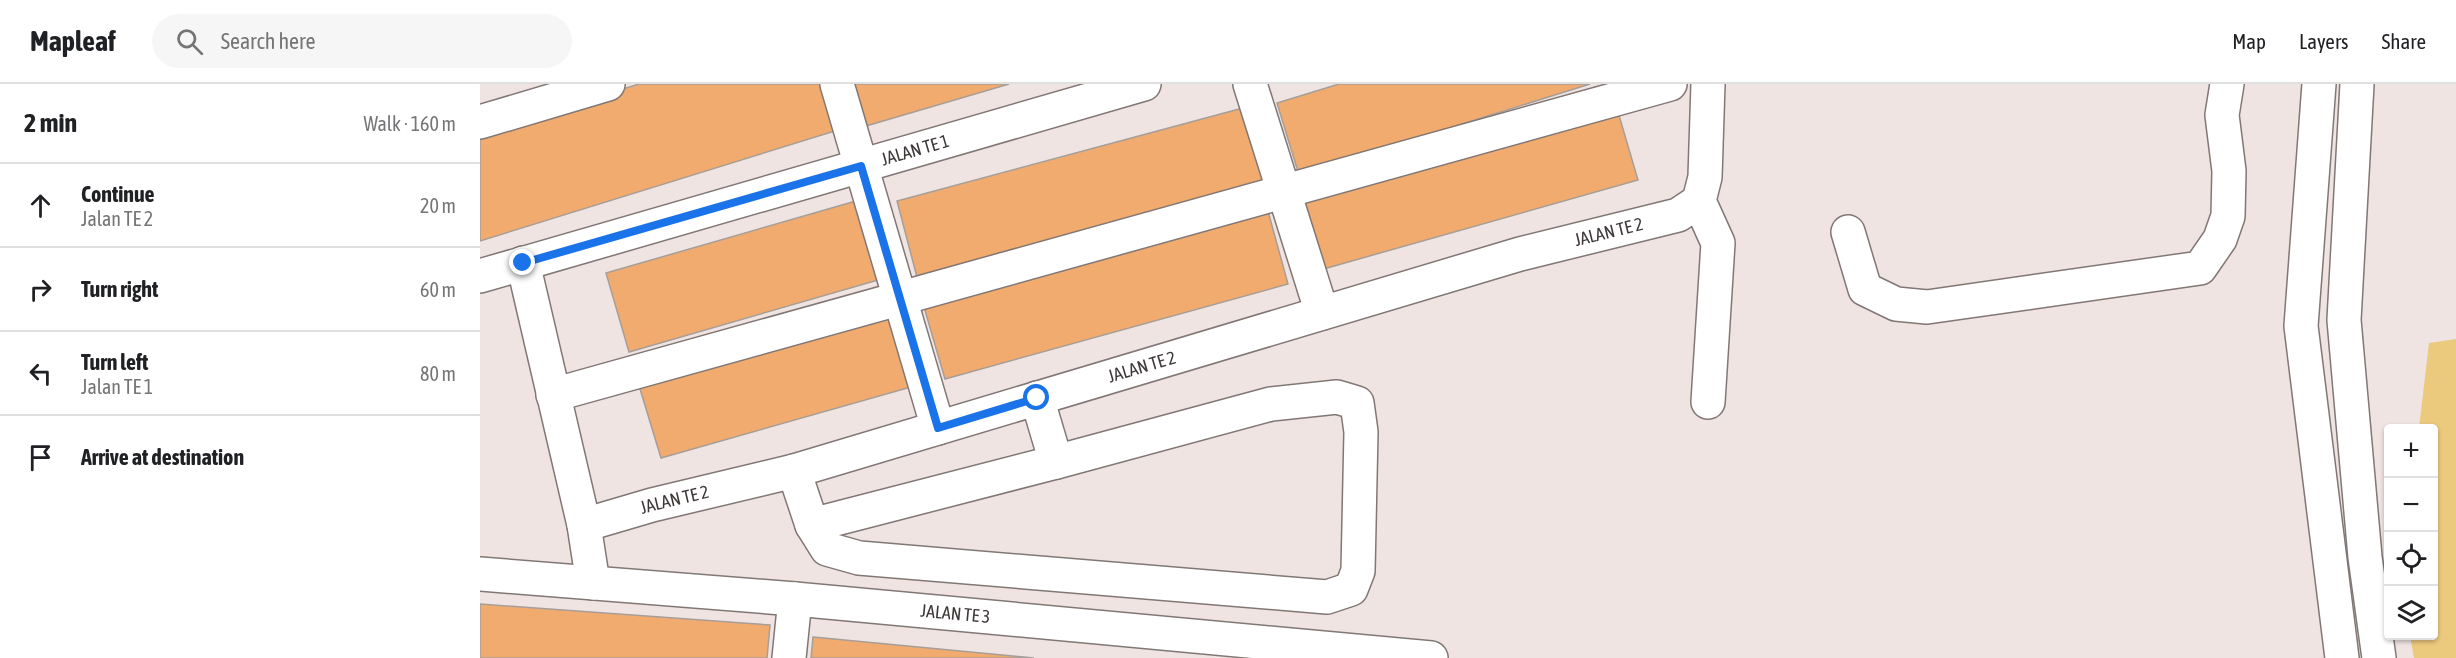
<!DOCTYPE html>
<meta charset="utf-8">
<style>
:root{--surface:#fff;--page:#f6f6f6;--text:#202124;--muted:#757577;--line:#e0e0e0}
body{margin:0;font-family:"Asap Condensed",sans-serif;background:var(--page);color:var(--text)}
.controls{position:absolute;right:18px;bottom:18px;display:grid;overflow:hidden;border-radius:6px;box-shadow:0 2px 4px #0004}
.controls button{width:54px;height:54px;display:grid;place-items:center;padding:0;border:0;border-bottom:2px solid var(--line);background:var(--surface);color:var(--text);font:30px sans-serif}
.stop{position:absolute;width:18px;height:18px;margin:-14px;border:4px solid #1a73e8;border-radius:50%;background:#fff}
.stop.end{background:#1a73e8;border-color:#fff;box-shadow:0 2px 6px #0008}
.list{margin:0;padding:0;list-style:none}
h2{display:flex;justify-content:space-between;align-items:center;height:78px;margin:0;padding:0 24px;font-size:26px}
h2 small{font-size:20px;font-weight:400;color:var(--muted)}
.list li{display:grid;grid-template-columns:39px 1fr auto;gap:18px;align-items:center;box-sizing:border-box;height:84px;padding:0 24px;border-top:2px solid var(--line)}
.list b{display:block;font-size:22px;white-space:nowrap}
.list p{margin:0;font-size:20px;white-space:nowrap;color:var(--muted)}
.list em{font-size:20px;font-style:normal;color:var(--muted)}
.icon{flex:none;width:33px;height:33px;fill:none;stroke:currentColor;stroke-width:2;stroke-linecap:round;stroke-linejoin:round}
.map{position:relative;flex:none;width:1976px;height:574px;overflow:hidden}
header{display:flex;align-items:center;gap:36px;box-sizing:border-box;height:84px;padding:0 30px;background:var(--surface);border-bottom:2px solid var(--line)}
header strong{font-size:28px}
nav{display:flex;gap:33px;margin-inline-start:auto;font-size:21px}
.search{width:420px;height:54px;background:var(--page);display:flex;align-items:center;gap:15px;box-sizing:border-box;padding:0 21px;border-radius:33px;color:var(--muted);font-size:22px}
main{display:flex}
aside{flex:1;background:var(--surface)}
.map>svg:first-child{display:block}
.green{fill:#ebc97d}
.building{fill:#f2ab6f;stroke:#a69e98;stroke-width:1.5}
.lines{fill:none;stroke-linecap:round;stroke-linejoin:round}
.minor-casing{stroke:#817774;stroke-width:36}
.minor{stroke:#fff;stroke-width:33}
.route{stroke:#1a73e8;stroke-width:8}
.labels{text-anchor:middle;stroke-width:5;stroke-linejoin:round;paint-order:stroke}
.street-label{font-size:18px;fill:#3e3938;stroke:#fff}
</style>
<header>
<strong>Mapleaf</strong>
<div class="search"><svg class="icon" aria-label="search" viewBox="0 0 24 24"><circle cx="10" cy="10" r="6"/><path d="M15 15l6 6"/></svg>Search here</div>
<nav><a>Map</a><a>Layers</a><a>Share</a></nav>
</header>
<main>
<aside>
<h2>2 min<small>Walk · 160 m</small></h2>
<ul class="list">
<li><svg class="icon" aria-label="ahead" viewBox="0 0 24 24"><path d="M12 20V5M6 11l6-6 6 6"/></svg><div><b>Continue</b><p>Jalan TE 2</p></div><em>20 m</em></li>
<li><svg class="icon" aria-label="right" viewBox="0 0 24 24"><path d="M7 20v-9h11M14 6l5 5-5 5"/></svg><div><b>Turn right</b></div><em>60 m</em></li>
<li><svg class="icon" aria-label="left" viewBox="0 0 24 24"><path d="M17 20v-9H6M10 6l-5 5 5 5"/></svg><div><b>Turn left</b><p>Jalan TE 1</p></div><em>80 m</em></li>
<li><svg class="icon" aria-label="arrive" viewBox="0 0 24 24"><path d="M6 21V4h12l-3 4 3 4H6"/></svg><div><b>Arrive at destination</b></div></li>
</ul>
</aside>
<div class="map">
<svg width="1976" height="574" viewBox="0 0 1976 574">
<rect width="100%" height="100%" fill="#efe4e1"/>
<path class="green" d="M1976 255V574H1934L1930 552H1954V344H1939L1949 259Z"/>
<g class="building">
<path d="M159 0H343L358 46 0 157V49Z"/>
<path d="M374 0H529L386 42Z"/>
<path d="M859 0H1110L819 91 797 19Z"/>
<path d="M763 24 785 104 438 197 417 117Z"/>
<path d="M1138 28 1158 96 840 186 821 117Z"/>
<path d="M376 117 398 196 149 268 126 189Z"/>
<path d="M788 127 808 200 465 295 444 223Z"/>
<path d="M408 223 431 303 181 374 157 295Z"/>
<path d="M0 520 290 541 287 574H0Z"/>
<path d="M333 553 554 574H331Z"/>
</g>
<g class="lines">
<defs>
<g id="minor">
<path d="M357 0 458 344"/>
<path d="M770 0 842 229"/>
<path d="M1839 0 1821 242 1862 574"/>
<path d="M1877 0 1864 236 1885 473 1899 574"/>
<path d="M0 38 128 0"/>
<path d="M1368 148 1385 205 1416 220 1447 223 1720 184 1740 155 1748 132 1749 87 1742 31 1747 0"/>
<path d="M43 179 104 441 113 499"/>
<path id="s1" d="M0 192 664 0"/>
<path d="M73 311 1190 0"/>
<path d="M1228 318 1238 159 1219 117 1225 93 1228 0"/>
<path d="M314 387 332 441 576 378"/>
<path id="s2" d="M104 441 172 421 314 387 1040 170 1198 131 1219 117"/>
<path d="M332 441 347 465 379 474 847 513 871 505 878 487 881 348 877 319 857 313 791 320 576 378 557 314"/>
<path id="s3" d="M0 490 315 515 951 574"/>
<path d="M309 574 315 515"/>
</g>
</defs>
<use href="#minor" class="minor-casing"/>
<use href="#minor" class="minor"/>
</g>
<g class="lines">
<path class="route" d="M43 179 381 82 458 344 557 314"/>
</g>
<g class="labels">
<g class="street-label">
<text dy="6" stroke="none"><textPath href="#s1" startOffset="453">JALAN TE 1</textPath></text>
<text dy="6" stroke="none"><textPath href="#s2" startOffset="1066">JALAN TE 2</textPath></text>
<text dy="6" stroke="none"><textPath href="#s2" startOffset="580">JALAN TE 2</textPath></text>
<text dy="6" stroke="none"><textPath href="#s2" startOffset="94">JALAN TE 2</textPath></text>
<text dy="6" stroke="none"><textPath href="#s3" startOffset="477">JALAN TE 3</textPath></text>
</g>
</g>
</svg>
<div class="controls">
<button>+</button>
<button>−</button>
<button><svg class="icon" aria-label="locate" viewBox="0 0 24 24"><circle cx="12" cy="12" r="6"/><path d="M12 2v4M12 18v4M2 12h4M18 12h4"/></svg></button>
<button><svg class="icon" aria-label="layers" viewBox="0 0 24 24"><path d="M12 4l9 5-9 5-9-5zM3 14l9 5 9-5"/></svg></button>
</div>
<div class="stop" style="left:557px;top:314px"></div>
<div class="stop end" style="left:43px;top:179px"></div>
</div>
</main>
